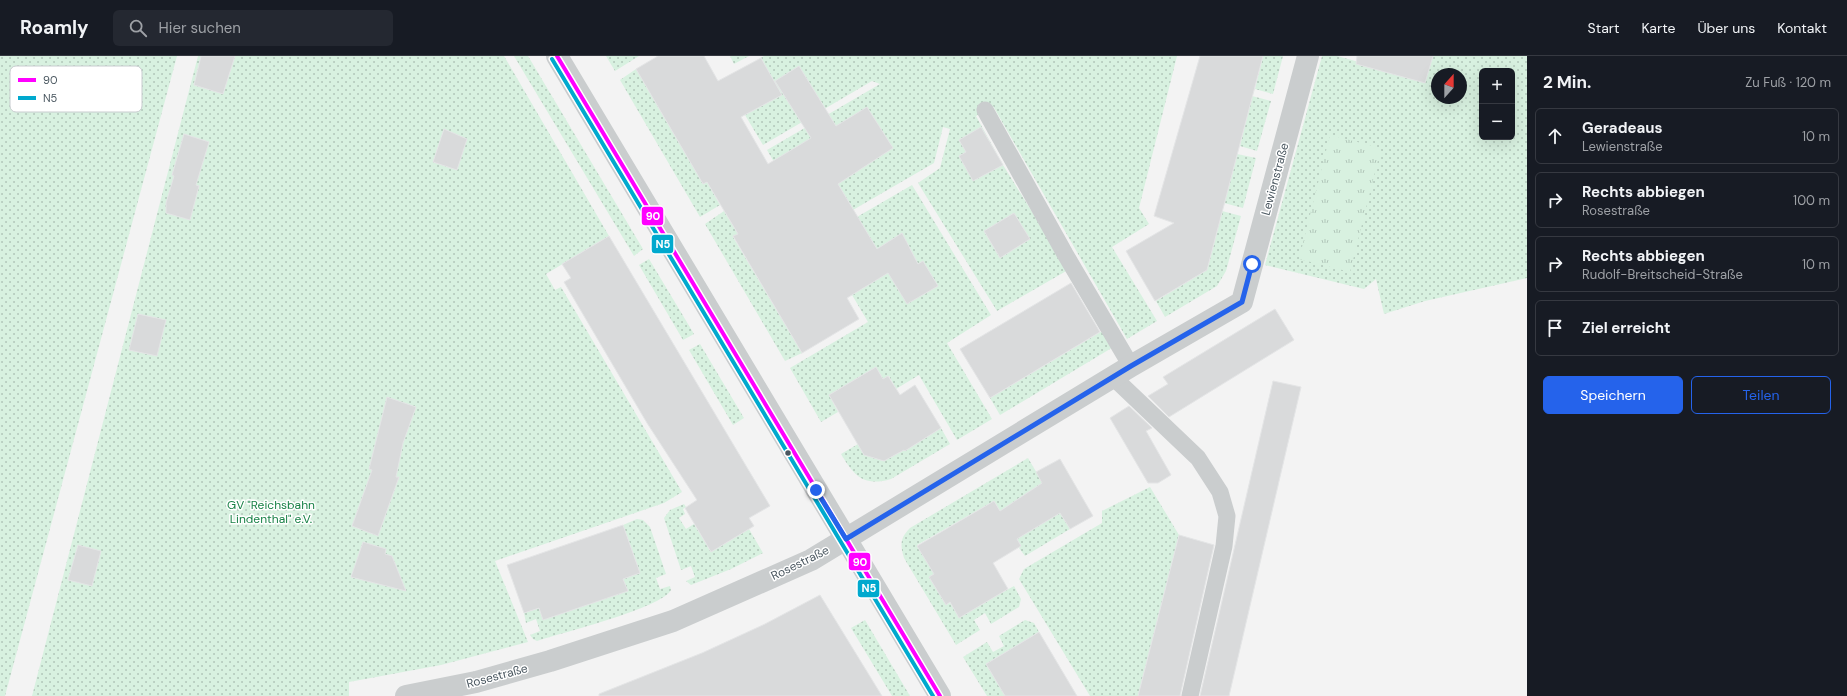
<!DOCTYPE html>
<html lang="de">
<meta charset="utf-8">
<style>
:root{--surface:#171b24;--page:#242831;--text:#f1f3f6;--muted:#9ea1a6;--line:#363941;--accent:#2563eb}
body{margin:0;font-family:"DM Sans",sans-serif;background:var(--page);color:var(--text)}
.controls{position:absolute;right:12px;top:12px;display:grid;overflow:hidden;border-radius:6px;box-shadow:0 4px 16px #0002}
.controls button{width:36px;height:36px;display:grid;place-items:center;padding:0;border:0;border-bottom:1px solid var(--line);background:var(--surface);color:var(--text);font:20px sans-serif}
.compass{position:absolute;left:1431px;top:12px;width:36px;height:36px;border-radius:50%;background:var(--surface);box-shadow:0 4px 16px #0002;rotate:21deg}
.stop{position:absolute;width:12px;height:12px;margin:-9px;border:3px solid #2563eb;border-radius:50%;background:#fff}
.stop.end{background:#2563eb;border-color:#fff;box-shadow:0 1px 4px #0008}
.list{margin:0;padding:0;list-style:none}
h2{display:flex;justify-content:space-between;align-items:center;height:52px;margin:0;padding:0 16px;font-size:17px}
h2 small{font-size:13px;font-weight:400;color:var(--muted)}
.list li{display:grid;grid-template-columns:26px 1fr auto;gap:12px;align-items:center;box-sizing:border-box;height:56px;margin:0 8px 8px;padding:0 8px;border:1px solid var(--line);border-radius:6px}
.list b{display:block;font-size:15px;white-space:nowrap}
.list p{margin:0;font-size:13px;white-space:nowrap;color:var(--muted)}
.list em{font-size:13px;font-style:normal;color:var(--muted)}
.actions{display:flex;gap:8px;padding:12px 16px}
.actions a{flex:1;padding:9px 0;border:1px solid var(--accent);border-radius:6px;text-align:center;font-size:14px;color:var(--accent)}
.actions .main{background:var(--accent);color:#fff}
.icon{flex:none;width:22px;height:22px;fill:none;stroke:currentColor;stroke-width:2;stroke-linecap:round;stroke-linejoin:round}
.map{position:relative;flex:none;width:1527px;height:640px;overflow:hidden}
header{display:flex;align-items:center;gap:24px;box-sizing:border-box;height:56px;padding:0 20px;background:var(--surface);border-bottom:1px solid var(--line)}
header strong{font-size:19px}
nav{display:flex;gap:22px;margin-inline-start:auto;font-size:14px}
.search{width:280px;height:36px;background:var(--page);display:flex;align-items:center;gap:10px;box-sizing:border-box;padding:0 14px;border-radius:6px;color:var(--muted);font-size:15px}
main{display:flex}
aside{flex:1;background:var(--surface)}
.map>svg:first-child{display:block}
.grass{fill:url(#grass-dots);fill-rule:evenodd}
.park{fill:url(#park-tufts)}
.building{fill:#d9dadb;stroke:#e4e5e6}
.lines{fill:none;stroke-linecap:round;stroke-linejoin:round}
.lane{stroke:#cacdce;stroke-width:17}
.street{stroke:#cacdce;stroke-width:22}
.bus-1-casing{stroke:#fff;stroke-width:7}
.bus-2-casing{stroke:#fff;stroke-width:7}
.bus-1{stroke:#f0f;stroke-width:4}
.bus-2{stroke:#00a9ce;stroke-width:4}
.route{stroke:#2563eb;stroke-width:5}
.bus-dot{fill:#49565f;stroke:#fff;stroke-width:1.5}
.labels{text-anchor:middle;stroke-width:3;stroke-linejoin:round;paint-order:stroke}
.street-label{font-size:12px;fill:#49565f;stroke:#fff}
.park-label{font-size:12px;fill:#198247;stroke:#fff}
.key{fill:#fff;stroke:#c8cccf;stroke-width:1}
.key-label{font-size:11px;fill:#49565f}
.line-badge{stroke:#fff;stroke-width:1.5}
.badge-label{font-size:11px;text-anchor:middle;font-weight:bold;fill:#fff}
</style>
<header>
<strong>Roamly</strong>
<div class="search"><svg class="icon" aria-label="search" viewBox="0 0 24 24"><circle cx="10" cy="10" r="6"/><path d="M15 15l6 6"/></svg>Hier suchen</div>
<nav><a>Start</a><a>Karte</a><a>Über uns</a><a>Kontakt</a></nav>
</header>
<main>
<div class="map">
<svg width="1527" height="640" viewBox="0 0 1527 640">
<defs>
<pattern id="grass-dots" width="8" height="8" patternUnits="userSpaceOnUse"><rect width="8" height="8" fill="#d8f1e0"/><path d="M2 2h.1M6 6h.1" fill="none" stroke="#b1c6b9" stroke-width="1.8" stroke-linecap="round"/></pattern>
<pattern id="park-tufts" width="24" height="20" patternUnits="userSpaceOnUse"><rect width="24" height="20" fill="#d8f1e0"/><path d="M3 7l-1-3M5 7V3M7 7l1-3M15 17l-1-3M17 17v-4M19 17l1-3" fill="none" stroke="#b1c6b9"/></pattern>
</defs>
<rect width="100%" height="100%" fill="#f3f3f3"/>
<g class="grass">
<path d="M0 0H177L5 640H0Z"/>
<path d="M198 0H504L609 180 546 218 555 234 561 231 682 436 664 447 495 505 528 586 441 609 349 626V640H32Z"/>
<path d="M514 0H528L643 193 634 200Z"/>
<path d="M606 0H639L615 15Z"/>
<path d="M730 0H749L734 8Z"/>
<path d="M764 0H1177L1139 152 1149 168 1112 191 1157 265 1127 283 993 50 976 60 1003 109 1068 214 997 255 918 127 940 112 950 73 943 71 934 107 815 176 767 94 880 28 872 25 763 89 724 24Z"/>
<path d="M1263 0H1283L1273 38 1255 33Z"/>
<path d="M1322 0H1337L1359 6 1433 0H1527V222L1425 245 1384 258 1376 223 1364 233 1265 209ZM1482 15H1512V81H1482ZM1437 18H1461V42H1437Z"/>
<path d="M636 13 703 128 707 126 720 149 700 161 620 24Z"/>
<path d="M1252 40 1271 45 1257 95 1240 90Z"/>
<path d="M1237 98 1256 102 1243 152 1224 147Z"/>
<path d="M912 129 991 259 947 287 992 363 957 384 919 319 891 336 889 332 894 329 889 320 883 323 876 311 829 339 838 356 821 366 790 312 868 266 819 183Z"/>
<path d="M724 155 738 178 733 181 802 297 785 305 705 168Z"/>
<path d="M1222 155 1241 160 1226 215 1217 230 1165 261 1156 245 1207 214Z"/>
<path d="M649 203 694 278 683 284 639 209Z"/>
<path d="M1104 274 1115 290 1000 359 990 342Z"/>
<path d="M700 288 744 362 733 369 689 294Z"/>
<path d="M941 372 950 388 891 423C864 431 854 420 841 398L858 388 864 399 870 397 873 402 884 405 904 394 905 395Z"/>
<path d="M1028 402 1070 473 1025 500 1019 492 1021 490 1017 483 1022 480 1015 469 1010 472 994 445 917 489 934 518 929 521 946 549 950 547 959 561 1014 530 1021 543 1019 551 991 568 985 557 974 564 980 574 956 589 904 502C900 489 900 482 910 472Z"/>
<path d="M1150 431 1179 479 1138 640H1090L1019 523 1024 513 1102 467V455Z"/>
<path d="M684 448 686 451 683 453 685 458 679 462 686 473 694 468 711 496 749 473 763 497 731 513 691 529 686 525 695 521 691 510 681 514 664 462 670 454Z"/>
<path d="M637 463 643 464 650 471 666 518 656 522 660 533 670 530 671 534C662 552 561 577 537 585L533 583 530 579 540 575 536 563 526 567 524 557 539 552 627 534 623 523 640 517 623 469Z"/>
<path d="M865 564 910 640H892L851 572Z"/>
<path d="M1025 564 1034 567 1039 576 986 608 1005 640H987L963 601 987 586 993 596 1004 590 999 580Z"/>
</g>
<path class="park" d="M1330 79 1381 92 1350 216 1299 203Z"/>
<g class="building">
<path d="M201 0H235L223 38 194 29Z"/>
<path d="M658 0H704L718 25 761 2 782 39 741 61 768 108 811 82 775 25 799 10 836 70 867 51 893 92 838 128 877 193 902 177 918 208 923 205 938 230 907 248 888 217 847 242 859 263 802 297 733 180 738 178 707 126 703 128 636 13Z"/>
<path d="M1200 0H1263L1207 214 1155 245 1126 195 1174 167 1154 160Z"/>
<path d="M1357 0H1433L1425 27 1356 8Z"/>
<path d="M981 71 1003 109 973 125 959 100 966 96 959 84Z"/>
<path d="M444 73 467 83 457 114 433 106Z"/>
<path d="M184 78 209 86 196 129 199 130 190 164 166 157V147L174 120 172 119Z"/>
<path d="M1014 157 1030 183 1000 202 984 175Z"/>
<path d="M609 180 770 450 749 462 754 470 711 496 685 452 697 444 647 367 564 226 571 222 562 208Z"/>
<path d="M1071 227 1100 276 990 342 960 293Z"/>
<path d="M1275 253 1294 284 1169 361 1148 340 1168 328 1163 321Z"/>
<path d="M138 258 166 264 157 300 129 294Z"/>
<path d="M876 311 883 323 888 320 900 339 915 329 941 372 905 395 904 394 884 405 864 399 829 339Z"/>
<path d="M1273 325 1301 331 1229 640H1200Z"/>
<path d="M387 341 416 351 403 387 396 421H399L378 480 352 470 372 414 369 413Z"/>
<path d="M1129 350 1152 372 1146 375 1171 419 1158 427H1148L1110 362Z"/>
<path d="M1060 403 1093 460 1070 473 1060 457 1017 483 1021 490 993 507 1008 533 959 562 950 546 946 549 929 521 934 518 917 490 994 445 1000 455 1042 427 1036 416Z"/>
<path d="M623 469 640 517 623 523 628 535 543 564 539 552 524 557 507 509Z"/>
<path d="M1179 479 1214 489 1180 640H1138Z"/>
<path d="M363 486 386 493 385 498 392 500 406 535 351 521Z"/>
<path d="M78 489 101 495 92 530 68 524Z"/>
<path d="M820 539 882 640H599V638L702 597 765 568Z"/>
<path d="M1039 576 1077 640H1005L986 608Z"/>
</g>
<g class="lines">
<g class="lane">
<path d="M985 54 1065 198 1131 310"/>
<path d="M1113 321 1198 402 1220 436 1227 460 1224 490 1190 640"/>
</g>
<g class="street">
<path d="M557 0 940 640"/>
<path d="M406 640 476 626 550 605 673 565 811 504 1131 310 1242 246 1308 0"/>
</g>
<defs>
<path id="bus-1" d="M557 0 940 640"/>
<path id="bus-2" d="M552 3 933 640"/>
</defs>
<use href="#bus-1" class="bus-1-casing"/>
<use href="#bus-2" class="bus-2-casing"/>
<use href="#bus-1" class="bus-1"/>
<use href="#bus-2" class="bus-2"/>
</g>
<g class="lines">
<path class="route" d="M816 434 846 483 1131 310 1242 246 1252 208"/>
</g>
<circle class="bus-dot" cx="788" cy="397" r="3.5"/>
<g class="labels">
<g class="street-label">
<text transform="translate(1275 123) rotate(-75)" y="4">Lewienstraße</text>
<text transform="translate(800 507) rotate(-26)" y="4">Rosestraße</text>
<text transform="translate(497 620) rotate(-15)" y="4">Rosestraße</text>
</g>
<g class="park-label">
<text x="271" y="453">GV "Reichsbahn<tspan x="271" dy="14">Lindenthal" e.V.</tspan></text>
</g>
</g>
<rect x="10" y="10" width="132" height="46" rx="6" class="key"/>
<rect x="18" y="22" width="18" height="4" fill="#f0f"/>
<rect x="18" y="40" width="18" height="4" fill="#00a9ce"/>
<g class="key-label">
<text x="43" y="28">90</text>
<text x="43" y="46">N5</text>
</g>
<g class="line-badge">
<rect x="641" y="150" width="23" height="20" rx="4" fill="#f0f"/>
<rect x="651" y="178" width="23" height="20" rx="4" fill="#00a9ce"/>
<rect x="848" y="496" width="23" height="19" rx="4" fill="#f0f"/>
<rect x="857" y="523" width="23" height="19" rx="4" fill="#00a9ce"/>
</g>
<g class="badge-label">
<text x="653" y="164">90</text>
<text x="663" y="192">N5</text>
<text x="860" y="510">90</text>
<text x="869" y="536">N5</text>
</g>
</svg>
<div class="controls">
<button>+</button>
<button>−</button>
</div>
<svg class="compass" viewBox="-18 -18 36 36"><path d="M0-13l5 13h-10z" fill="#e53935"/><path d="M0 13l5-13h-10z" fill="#9ea1a6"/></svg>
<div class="stop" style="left:1252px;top:208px"></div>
<div class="stop end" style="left:816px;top:434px"></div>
</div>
<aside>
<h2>2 Min.<small>Zu Fuß · 120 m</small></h2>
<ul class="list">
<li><svg class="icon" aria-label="ahead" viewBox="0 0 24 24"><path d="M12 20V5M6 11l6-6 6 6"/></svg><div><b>Geradeaus</b><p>Lewienstraße</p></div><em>10 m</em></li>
<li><svg class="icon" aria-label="right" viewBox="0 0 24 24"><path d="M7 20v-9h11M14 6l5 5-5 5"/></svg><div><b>Rechts abbiegen</b><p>Rosestraße</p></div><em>100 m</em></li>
<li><svg class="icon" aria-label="right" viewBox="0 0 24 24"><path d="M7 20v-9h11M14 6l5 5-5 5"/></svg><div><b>Rechts abbiegen</b><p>Rudolf-Breitscheid-Straße</p></div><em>10 m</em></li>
<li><svg class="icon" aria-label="arrive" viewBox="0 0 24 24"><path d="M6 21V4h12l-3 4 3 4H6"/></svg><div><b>Ziel erreicht</b></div></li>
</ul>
<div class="actions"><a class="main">Speichern</a><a>Teilen</a></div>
</aside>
</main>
